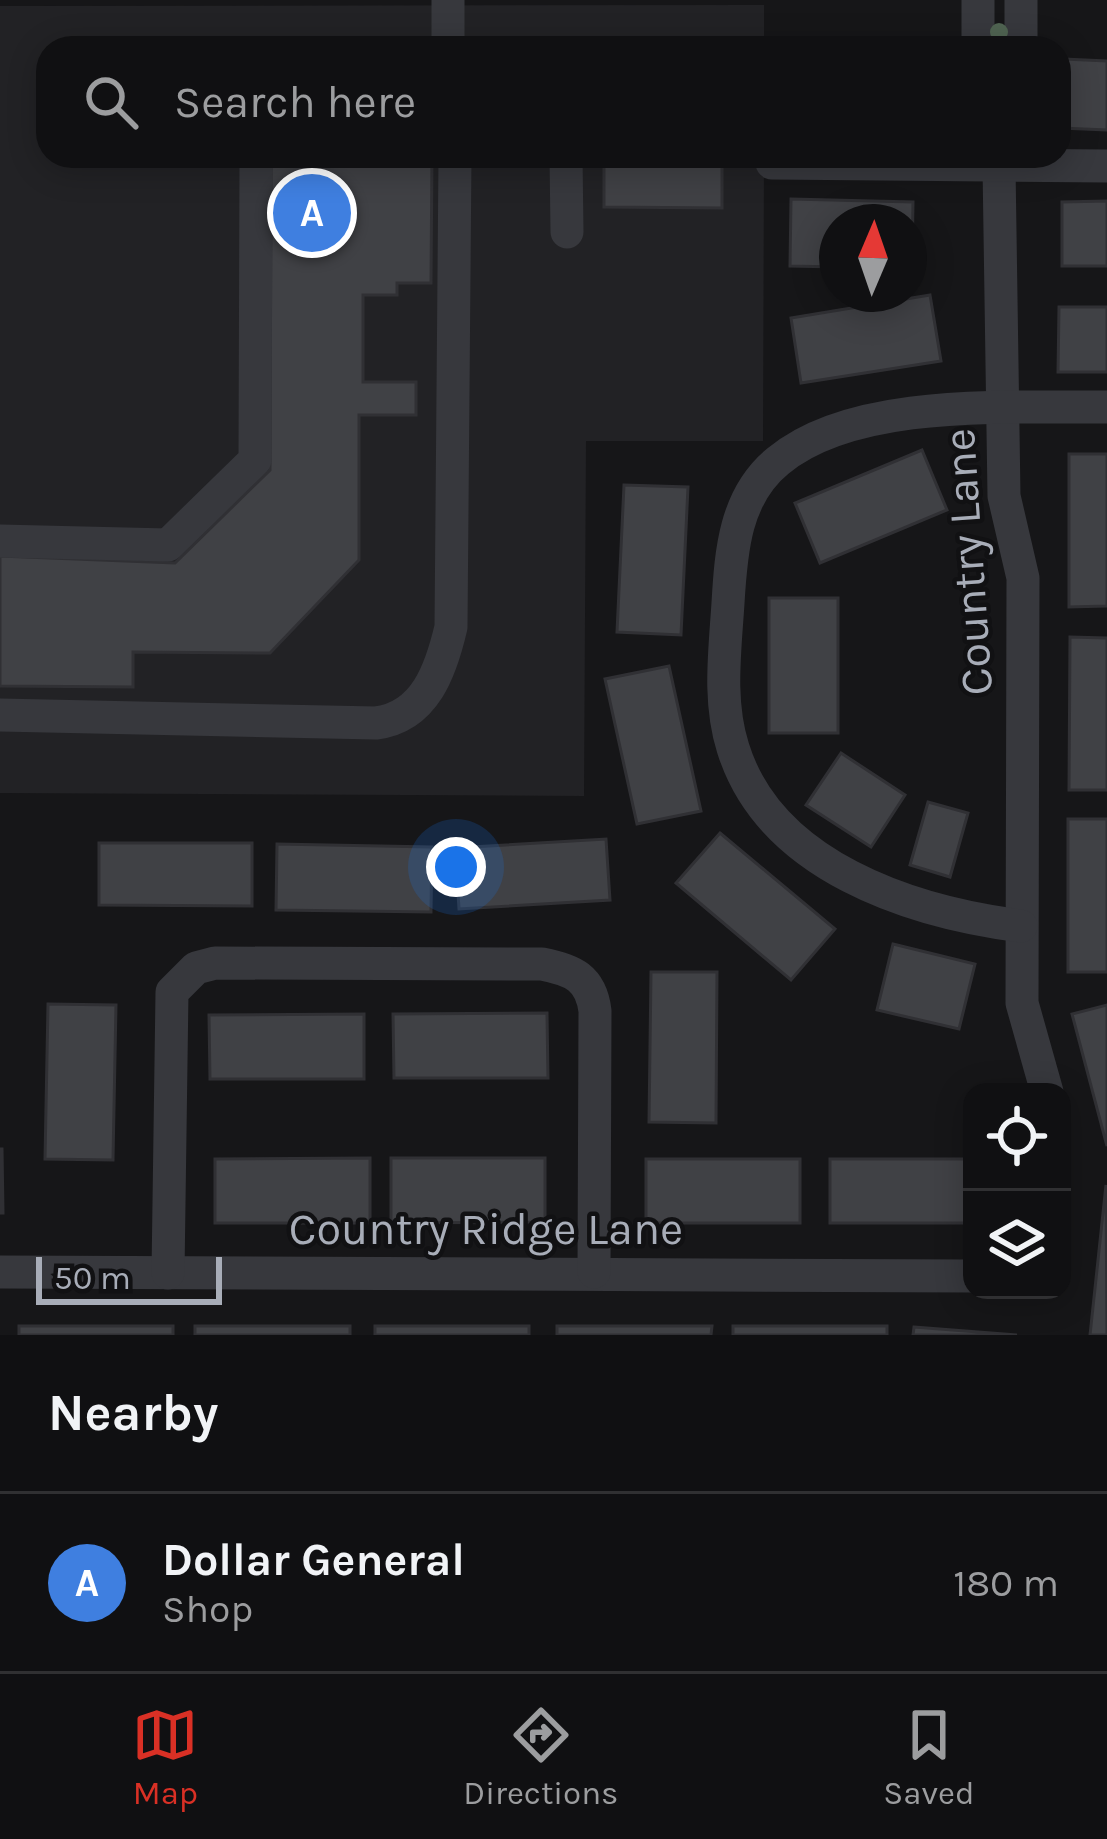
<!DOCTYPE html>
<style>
:root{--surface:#101012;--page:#19191b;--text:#f1f3f6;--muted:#9c9d9f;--line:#303032;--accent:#d93025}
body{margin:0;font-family:Karla,sans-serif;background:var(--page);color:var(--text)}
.controls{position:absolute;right:36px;bottom:36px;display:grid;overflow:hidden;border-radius:24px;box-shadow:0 6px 30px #0003}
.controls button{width:108px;height:108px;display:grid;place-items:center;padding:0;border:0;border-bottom:3px solid var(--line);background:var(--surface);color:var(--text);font:60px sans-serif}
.compass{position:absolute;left:819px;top:204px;width:108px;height:108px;border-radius:50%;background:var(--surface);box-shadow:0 6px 30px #0003;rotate:2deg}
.scale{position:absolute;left:36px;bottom:30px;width:186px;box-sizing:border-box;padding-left:12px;border:6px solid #a8adb8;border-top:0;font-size:33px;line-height:42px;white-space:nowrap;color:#a8adb8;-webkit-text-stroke:9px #111113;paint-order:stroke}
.you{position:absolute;left:456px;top:867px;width:42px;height:42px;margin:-30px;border:9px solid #fff;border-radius:50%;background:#1a73e8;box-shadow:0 0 0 18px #1a73e833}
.badge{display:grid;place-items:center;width:78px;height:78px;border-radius:50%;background:var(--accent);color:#fff;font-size:39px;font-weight:700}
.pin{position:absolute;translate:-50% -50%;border:6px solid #fff;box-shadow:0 3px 12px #0006}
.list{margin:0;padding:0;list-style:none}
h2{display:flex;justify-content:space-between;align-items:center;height:156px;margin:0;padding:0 48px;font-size:51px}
h2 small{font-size:39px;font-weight:400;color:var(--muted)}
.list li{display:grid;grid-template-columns:78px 1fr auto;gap:36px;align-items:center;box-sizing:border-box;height:180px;padding:0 48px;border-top:3px solid var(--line)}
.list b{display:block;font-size:45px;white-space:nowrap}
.list p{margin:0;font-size:39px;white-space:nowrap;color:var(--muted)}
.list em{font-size:39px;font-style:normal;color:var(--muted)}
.icon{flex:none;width:66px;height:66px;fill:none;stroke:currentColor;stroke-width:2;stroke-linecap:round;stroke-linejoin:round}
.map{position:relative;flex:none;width:1107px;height:1335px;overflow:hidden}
.search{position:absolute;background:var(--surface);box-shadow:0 6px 30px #0003;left:36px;right:36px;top:36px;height:132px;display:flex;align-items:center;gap:30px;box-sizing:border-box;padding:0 42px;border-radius:36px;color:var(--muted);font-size:45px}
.sheet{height:336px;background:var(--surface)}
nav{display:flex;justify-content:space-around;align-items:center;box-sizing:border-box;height:168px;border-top:3px solid var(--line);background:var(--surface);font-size:33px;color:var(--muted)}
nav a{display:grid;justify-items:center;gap:6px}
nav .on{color:var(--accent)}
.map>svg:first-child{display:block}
.built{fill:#222225}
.building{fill:#404145;stroke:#303034;stroke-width:3}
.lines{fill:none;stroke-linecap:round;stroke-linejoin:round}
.minor{stroke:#37383d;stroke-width:33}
.tree{fill:#506452}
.labels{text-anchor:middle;stroke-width:9;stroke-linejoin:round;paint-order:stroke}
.street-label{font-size:45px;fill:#a8adb8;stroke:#111113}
</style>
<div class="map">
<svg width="1107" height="1335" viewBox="0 0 1107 1335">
<rect width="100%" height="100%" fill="#161618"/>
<path class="built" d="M764 5V48H48V156H764L763 441H586L584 796 0 793V6Z"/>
<g class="building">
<path d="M1064 59 1107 61V130L1061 128Z"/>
<path d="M281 156H432L431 283H397V295H363V382H416V415H359V560L270 653 133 652V687L0 686V556L175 563 270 470 271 167Z"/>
<path d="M604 156H722V208L604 207Z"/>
<path d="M791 199 913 202 912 268 909 222H837V267L790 266Z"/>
<path d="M1107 201V266H1062V202Z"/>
<path d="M930 295 941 361 801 383 791 318Z"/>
<path d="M1059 307H1107V372H1058Z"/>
<path d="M922 450 947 510 820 563 795 503Z"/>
<path d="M1069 454H1107V606L1069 607Z"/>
<path d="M624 485 688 487 681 635 617 632Z"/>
<rect x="769" y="598" width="69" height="135"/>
<path d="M1070 637 1107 638V790H1069Z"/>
<path d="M669 666 701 811 637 824 605 679Z"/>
<path d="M841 753 905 795 871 847 806 805Z"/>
<path d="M928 802 968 813 950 877 910 865Z"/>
<rect x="1068" y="819" width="39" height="153"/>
<path d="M720 833 835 929 791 980 676 883Z"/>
<path d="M606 839 610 900 459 909 455 848Z"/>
<path d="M99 843H252V906L99 905Z"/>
<path d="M277 844 432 847 431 912 276 910Z"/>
<path d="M893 944 975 964 959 1029 877 1010Z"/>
<path d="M651 972H717L716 1123 649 1122Z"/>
<path d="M48 1004 116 1005 113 1160 45 1159Z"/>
<path d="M1107 1005V1146L1072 1014Z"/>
<path d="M547 1013 548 1078H394L393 1014Z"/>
<path d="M364 1014V1079H210L209 1015Z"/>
<path d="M0 1149H2L3 1213H0Z"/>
<path d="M370 1158V1223H215V1159Z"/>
<path d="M391 1158H545V1222L391 1223Z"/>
<rect x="646" y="1159" width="154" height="64"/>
<rect x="830" y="1159" width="142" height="64"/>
<path d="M1106 1185 1107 1335H1090Z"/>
<rect x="19" y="1326" width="154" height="9"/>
<rect x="195" y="1326" width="155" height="9"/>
<rect x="375" y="1326" width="154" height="9"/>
<path d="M557 1326H712L711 1335H557Z"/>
<rect x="733" y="1326" width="154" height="9"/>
<path d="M914 1327 1017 1335H913Z"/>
</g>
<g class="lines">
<g class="minor">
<path d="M448 0V48"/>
<path d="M978 48V0"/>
<path d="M1021 48V0"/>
<path d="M566 156 567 232"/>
<path d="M993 156 999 166 1004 496 1023 578 1022 1003 1047 1092"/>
<path d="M772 163 1107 166"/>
<path d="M0 541 168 545 255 460 256 156"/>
<path d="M0 715 376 723C425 717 441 670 451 627L455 156"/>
<path d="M1021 926C912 912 770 867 733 748 718 701 725 651 728 603 731 551 735 496 778 461 855 397 1012 408 1107 407"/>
<path d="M0 1272 972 1276"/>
<path d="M168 1273 172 992 196 968 215 963 542 964C573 970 591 978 595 1011L594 1272"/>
</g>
</g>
<circle class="tree" cx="999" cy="32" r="9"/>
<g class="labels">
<g class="street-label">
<text transform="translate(967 562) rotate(-94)" y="16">Country Lane</text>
<text x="486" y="1244">Country Ridge Lane</text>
</g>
</g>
</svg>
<div class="controls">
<button><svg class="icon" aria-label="locate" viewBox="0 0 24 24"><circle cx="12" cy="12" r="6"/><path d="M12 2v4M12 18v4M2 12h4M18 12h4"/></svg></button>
<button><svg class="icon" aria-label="layers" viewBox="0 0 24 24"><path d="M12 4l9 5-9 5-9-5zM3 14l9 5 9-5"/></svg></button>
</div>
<svg class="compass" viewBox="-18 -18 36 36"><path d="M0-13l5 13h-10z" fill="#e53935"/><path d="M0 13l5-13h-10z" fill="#9c9d9f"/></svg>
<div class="scale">50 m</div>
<div class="you"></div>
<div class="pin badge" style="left:312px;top:213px;background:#3f7fe0">A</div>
<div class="search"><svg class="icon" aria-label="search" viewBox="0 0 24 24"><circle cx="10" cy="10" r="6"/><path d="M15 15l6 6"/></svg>Search here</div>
</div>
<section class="sheet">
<h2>Nearby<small></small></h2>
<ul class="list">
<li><span class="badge" style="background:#3f7fe0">A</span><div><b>Dollar General</b><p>Shop</p></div><em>180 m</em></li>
</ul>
</section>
<nav>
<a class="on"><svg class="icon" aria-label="map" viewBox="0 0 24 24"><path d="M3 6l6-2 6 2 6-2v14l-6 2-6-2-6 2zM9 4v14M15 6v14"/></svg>Map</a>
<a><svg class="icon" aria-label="directions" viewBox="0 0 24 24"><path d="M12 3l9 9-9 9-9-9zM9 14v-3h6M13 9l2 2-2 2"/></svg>Directions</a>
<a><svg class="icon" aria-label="saved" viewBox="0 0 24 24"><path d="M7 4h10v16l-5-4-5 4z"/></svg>Saved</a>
</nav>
